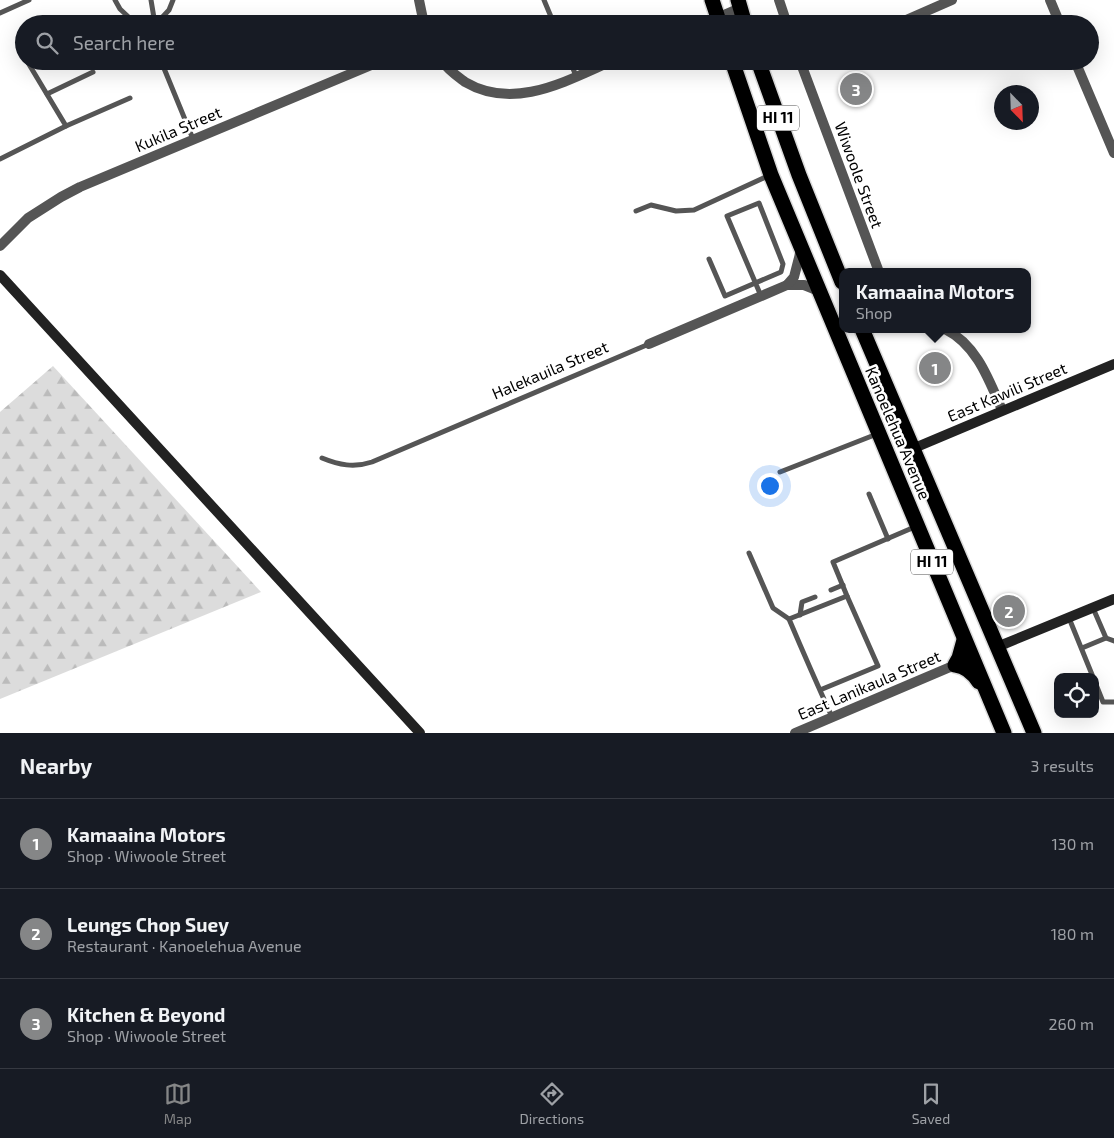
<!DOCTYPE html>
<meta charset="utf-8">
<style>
:root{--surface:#171b24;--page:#242831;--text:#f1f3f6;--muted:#9ea1a6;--line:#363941;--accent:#858687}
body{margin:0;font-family:"Exo 2",sans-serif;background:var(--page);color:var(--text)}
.controls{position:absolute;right:15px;bottom:15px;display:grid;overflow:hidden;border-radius:10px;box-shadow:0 5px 20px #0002}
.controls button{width:45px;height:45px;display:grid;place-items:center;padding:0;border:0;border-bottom:1px solid var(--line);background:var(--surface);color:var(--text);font:25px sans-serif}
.compass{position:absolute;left:994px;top:85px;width:45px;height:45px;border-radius:50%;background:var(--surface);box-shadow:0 5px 20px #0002;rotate:157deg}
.you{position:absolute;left:769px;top:485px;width:18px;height:18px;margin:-12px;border:4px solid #fff;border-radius:50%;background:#1a73e8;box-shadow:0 0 0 8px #1a73e833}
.badge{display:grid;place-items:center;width:32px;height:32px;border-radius:50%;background:var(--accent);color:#fff;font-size:16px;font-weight:700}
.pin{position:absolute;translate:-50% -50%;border:2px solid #fff;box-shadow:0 1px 5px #0006}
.popup{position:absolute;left:839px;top:268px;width:192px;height:65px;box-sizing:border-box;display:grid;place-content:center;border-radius:10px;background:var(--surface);filter:drop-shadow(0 1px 4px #0005);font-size:16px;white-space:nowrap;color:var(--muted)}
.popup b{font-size:19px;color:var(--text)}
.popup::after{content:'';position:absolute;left:50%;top:100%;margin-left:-10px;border:10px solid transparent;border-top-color:var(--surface)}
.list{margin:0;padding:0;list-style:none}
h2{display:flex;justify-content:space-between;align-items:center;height:65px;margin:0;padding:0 20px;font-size:21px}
h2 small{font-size:16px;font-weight:400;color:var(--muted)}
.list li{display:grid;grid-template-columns:32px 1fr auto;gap:15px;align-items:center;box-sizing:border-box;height:90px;padding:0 20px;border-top:1px solid var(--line)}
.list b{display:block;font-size:19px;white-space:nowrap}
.list p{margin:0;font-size:16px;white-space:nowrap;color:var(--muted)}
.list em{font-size:16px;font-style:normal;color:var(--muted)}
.icon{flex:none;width:28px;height:28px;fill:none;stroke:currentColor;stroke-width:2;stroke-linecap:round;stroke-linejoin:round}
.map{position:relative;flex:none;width:1114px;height:733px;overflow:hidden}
.search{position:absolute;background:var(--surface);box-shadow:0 5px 20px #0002;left:15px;right:15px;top:15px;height:55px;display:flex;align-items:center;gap:12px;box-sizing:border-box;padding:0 18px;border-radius:28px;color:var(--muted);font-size:19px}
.sheet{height:335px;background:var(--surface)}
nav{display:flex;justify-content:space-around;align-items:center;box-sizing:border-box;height:70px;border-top:1px solid var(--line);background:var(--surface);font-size:14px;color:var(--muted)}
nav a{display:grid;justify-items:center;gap:2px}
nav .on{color:var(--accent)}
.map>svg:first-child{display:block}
.forest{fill:url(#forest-firs)}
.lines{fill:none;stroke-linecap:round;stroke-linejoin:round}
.highway-casing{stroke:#dbdbdb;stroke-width:18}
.lane{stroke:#555;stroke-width:5}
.street{stroke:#555;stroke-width:10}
.secondary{stroke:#222;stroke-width:10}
.highway{stroke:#000;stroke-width:15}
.labels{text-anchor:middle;stroke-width:5;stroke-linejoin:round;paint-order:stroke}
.shield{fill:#fff;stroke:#4c4c4c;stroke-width:1}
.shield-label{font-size:15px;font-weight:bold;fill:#000}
.street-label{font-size:16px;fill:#000;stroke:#fff}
</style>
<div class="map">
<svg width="1114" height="733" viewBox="0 0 1114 733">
<defs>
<pattern id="forest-firs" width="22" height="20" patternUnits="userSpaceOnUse" patternTransform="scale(1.25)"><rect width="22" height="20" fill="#dcdcdc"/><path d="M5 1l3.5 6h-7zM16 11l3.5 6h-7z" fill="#bbb"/></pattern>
</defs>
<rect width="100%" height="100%" fill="#fff"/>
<path class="forest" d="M53 366 261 592 0 699V412Z"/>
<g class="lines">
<defs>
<g id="highway">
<path d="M712 0 720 24"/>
<path d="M738 0 745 24"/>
<path d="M732 61 771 175 1004 733"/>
<path d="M758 61 799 175 842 282"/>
<path d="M862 329 1034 733"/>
<path d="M964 640 959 658 955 665C966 666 973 673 979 682"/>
</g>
</defs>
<use href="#highway" class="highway-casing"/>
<g class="lane">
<path d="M115 0 120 9 136 24"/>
<path d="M151 0 155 24"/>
<path d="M544 0 554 24"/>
<path d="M0 13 29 0"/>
<path d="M156 24 169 10 173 0"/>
<path d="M22 53 24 56"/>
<path d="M161 61 193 139"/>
<path d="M570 61 576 76"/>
<path d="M47 94 93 72"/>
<path d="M66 126 130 98"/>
<path d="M0 159 66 126 27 61"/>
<path d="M636 211 651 205 676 211 694 210 770 175"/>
<path d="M709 259 725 296 781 272 783 264 759 203 727 216 761 296"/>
<path d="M322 458C339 465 354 468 372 462L649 344"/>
<path d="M780 472 877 434"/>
<path d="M869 494 888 539"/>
<path d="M749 553 773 608 789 619"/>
<path d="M831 590 843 585"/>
<path d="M847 596 833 562 917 526"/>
<path d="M1093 608 1106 638 1114 641"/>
<path d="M800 615 802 602 815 597"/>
<path d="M1069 618 1093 677"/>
<path d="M1082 648 1106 638"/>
<path d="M1095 682 1103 702H1114"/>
<path d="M820 690 878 666 847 596 789 619C803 652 817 684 832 717"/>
</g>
<g class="street">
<path d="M419 0 424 24"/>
<path d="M779 0 787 24"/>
<path d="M1050 0 1060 24"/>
<path d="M703 24 740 8"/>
<path d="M897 24 952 0"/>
<path d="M442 61C448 70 457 76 465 82 514 111 566 81 612 61"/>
<path d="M800 61 879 272"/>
<path d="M1075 61 1114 153"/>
<path d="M0 246 28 218 61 197 80 187 381 61"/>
<path d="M787 285H804L819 291"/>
<path d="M945 329C977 345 989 380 1002 410"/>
<path d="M649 344 787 285 794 277 801 250"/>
<path d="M795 733 955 665"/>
</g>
<g class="secondary">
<path d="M0 275 420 733"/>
<path d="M912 449 1114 364"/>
<path d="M997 647 1114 599"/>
</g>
<use href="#highway" class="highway"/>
</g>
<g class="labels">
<g class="shield">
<rect x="757" y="105.5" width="42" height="25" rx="4"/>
<rect x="911" y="549.5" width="42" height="25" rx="4"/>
</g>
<g class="shield-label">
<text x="778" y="123">HI 11</text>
<text x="932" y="567">HI 11</text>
</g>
<g class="street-label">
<text transform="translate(178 129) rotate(-23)" y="6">Kukila Street</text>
<text transform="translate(859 175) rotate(70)" y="6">Wiwoole Street</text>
<text transform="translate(550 370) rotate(-23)" y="6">Halekauila Street</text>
<text transform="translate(1007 392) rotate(-23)" y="6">East Kawili Street</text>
<text transform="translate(898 433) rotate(67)" y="6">Kanoelehua Avenue</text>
<text transform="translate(869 685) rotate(-23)" y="6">East Lanikaula Street</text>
</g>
</g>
</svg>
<div class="controls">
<button><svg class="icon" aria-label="locate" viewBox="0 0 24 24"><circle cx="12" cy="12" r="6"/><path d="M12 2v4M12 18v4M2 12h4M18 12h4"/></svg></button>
</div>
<svg class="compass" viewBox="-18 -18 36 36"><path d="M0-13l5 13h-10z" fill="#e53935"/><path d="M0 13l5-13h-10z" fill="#9ea1a6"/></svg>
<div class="you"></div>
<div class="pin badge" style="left:935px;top:368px">1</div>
<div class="popup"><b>Kamaaina Motors</b>Shop</div>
<div class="pin badge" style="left:1009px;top:611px">2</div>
<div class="pin badge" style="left:856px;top:89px">3</div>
<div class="search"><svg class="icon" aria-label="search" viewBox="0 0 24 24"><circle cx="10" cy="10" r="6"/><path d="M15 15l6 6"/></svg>Search here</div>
</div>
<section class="sheet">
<h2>Nearby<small>3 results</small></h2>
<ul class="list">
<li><span class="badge">1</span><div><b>Kamaaina Motors</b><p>Shop · Wiwoole Street</p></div><em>130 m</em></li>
<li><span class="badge">2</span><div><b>Leungs Chop Suey</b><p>Restaurant · Kanoelehua Avenue</p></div><em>180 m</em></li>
<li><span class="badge">3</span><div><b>Kitchen &amp; Beyond</b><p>Shop · Wiwoole Street</p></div><em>260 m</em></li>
</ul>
</section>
<nav>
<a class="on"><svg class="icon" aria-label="map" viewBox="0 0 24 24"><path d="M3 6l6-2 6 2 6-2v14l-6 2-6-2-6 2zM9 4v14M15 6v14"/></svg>Map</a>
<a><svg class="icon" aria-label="directions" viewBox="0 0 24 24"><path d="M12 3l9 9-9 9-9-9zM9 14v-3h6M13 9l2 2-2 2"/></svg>Directions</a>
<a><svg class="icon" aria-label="saved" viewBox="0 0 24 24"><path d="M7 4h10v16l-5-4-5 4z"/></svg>Saved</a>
</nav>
